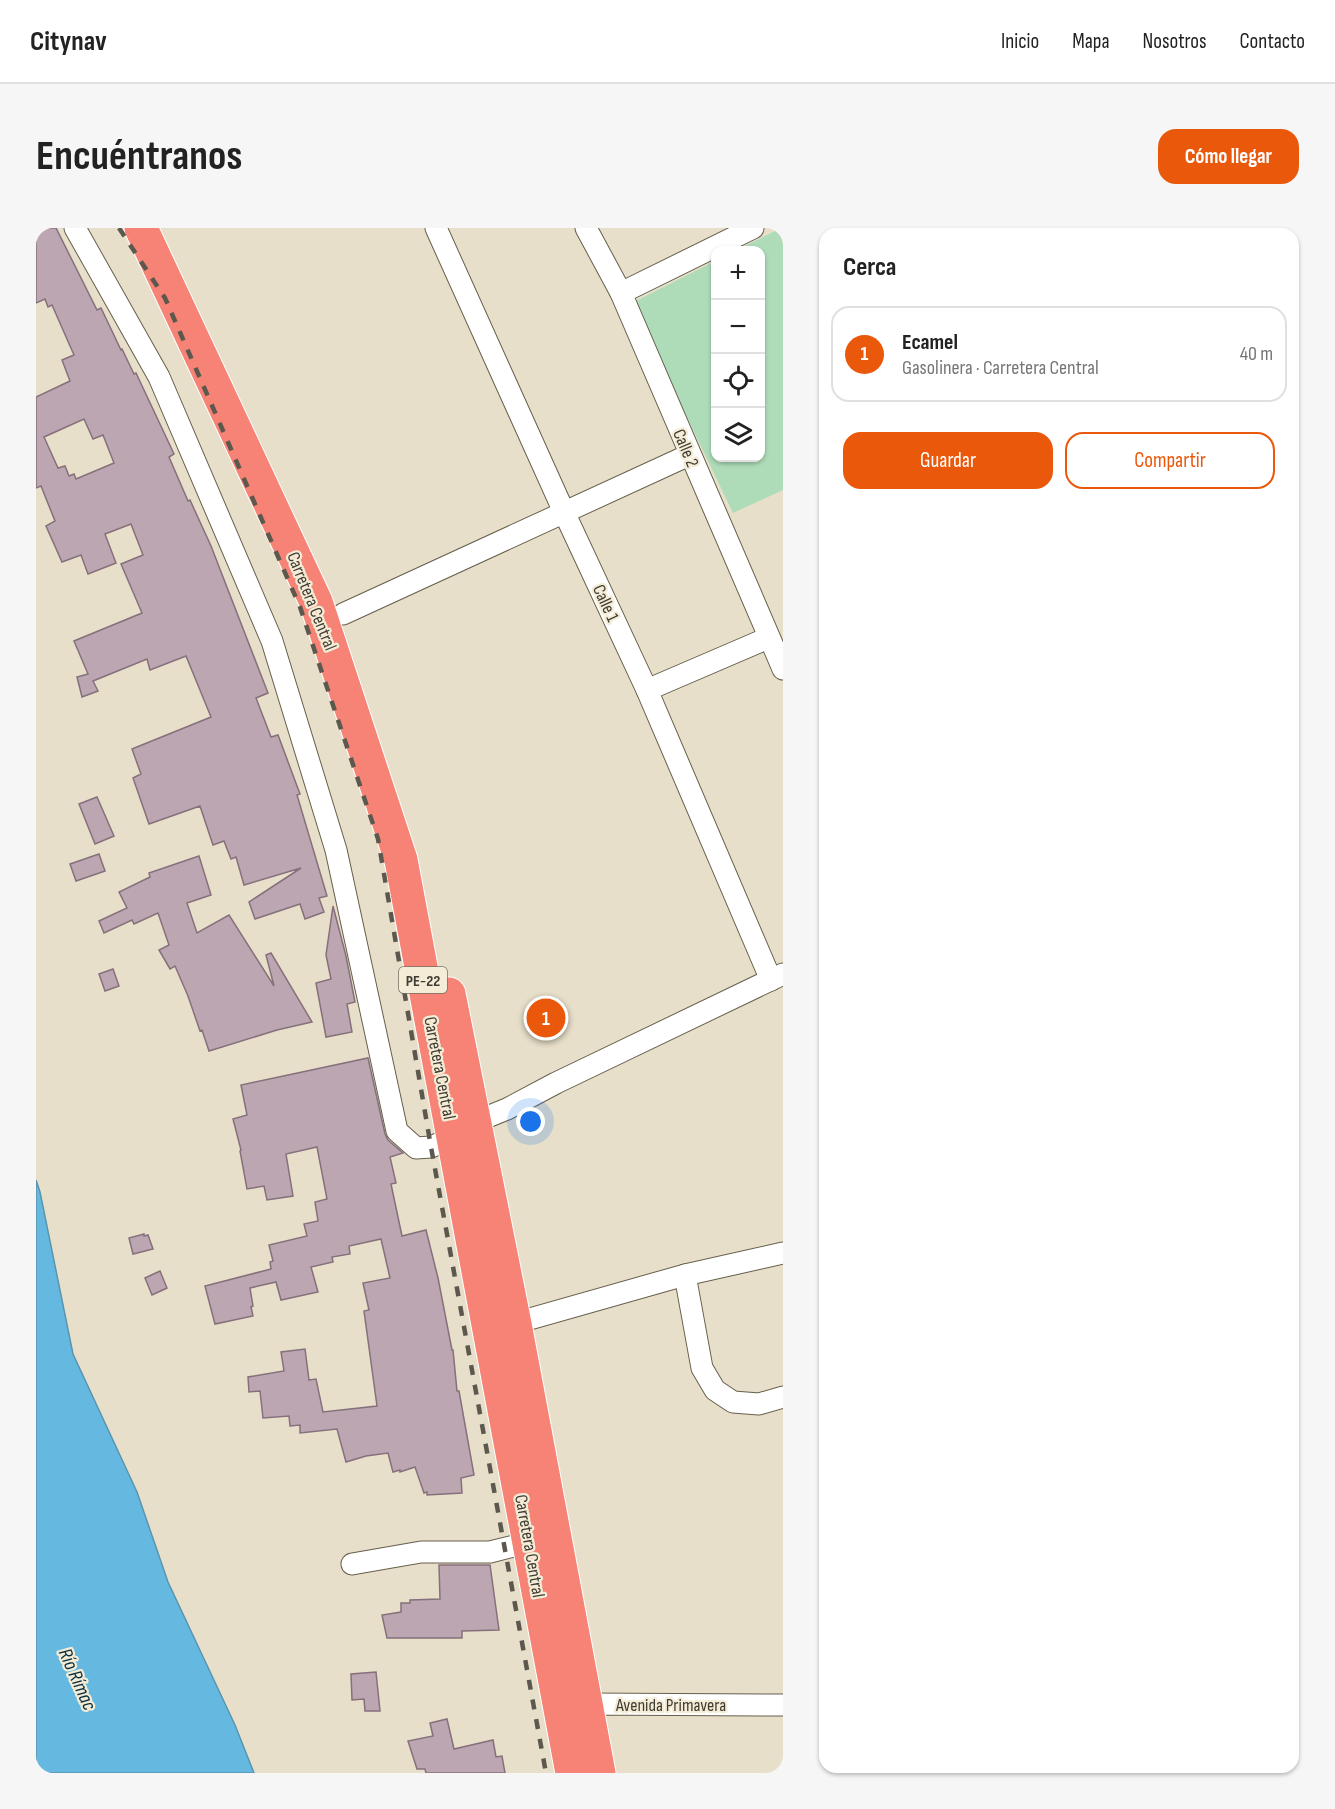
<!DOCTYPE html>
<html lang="es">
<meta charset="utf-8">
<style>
:root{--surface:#fff;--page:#f6f6f6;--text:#222;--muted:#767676;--line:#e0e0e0;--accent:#ea580c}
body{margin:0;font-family:"Sofia Sans Condensed",sans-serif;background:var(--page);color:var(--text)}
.controls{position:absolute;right:18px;top:18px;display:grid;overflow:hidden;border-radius:12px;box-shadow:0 2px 4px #0004}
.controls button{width:54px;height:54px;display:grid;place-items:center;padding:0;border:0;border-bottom:2px solid var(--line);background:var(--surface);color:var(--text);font:30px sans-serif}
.you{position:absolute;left:495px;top:894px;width:21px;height:21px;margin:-15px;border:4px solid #fff;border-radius:50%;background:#1a73e8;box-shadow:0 0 0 9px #1a73e833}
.badge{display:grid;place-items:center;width:39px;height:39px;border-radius:50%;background:var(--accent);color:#fff;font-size:20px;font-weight:700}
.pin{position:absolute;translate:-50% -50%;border:3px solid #fff;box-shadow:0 2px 6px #0006}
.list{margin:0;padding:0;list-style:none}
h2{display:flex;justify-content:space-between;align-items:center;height:78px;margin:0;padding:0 24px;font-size:26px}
h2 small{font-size:20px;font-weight:400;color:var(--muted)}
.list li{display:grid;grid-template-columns:39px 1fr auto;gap:18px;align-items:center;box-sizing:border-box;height:96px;margin:0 12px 12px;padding:0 12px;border:2px solid var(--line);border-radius:18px}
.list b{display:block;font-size:22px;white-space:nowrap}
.list p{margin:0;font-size:20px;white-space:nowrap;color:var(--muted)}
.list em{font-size:20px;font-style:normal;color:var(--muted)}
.actions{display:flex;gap:12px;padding:18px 24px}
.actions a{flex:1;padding:14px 0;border:2px solid var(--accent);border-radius:18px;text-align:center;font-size:21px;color:var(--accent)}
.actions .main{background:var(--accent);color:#fff}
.icon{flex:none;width:33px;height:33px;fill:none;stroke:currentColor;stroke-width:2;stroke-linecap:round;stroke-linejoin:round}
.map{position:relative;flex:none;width:747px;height:1545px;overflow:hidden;border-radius:18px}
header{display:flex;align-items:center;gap:36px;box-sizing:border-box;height:84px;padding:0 30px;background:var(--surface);border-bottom:2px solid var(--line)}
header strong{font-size:28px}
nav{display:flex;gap:33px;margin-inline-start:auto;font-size:21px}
.intro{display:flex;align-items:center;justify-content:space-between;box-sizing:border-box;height:144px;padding:0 36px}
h1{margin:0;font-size:42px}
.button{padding:15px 27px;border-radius:18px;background:var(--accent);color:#fff;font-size:21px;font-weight:700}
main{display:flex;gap:36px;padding:0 36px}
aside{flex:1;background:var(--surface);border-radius:18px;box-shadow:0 2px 4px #0004}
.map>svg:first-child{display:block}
.green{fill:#aedcb9}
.water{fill:#65b9e1;stroke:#5a94ad;stroke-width:1.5}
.building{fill:#bca6b2;stroke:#85707b;stroke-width:1.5;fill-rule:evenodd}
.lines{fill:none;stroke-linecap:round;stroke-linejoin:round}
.street-casing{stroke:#665f4c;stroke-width:23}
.highway-casing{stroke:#fff;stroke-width:35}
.street{stroke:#fff;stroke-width:21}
.highway{stroke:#f68375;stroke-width:33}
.rail{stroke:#5c584d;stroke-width:4.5;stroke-dasharray:10 10;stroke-linecap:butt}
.labels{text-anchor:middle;stroke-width:4.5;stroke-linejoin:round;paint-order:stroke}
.shield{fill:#f4ecd6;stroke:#757164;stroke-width:1.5}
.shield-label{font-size:16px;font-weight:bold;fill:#3f3c33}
.street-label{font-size:18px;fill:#3f3c33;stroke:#f4ecd6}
.water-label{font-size:20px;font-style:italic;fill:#062e3f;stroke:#f4ecd6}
</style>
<header>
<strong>Citynav</strong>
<nav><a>Inicio</a><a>Mapa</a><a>Nosotros</a><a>Contacto</a></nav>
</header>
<div class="intro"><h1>Encuéntranos</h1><a class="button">Cómo llegar</a></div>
<main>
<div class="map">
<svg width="747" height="1545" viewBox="0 0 747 1545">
<rect width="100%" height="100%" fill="#e7dfc9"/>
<path class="green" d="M745 0H747V262L697 285 596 75 679 33 680 230H724V22H701Z"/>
<path class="water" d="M0 952 4 964 37 1126 101 1264 132 1354 199 1497 218 1545H0Z"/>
<g class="building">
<path d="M0 0H20L61 82 65 80 85 122 86 121 98 146 100 145 138 226 133 229 152 273 154 272 175 318 232 465 220 470 235 509 242 507 264 566 261 567 291 668 283 670 288 684 269 691 264 676 219 691 213 674 265 640 208 657 200 629 195 631 188 613 177 617 164 578 113 596 97 550 105 546 96 521 175 489 150 428 114 442 111 431 57 453 62 463 46 469 41 449 52 446 38 413 106 385 85 336 107 327 95 296 69 306 80 335 52 346 45 327 26 334 10 298 19 293 5 258 0 260V169L34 153 26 132 38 127 16 77 12 79 9 71 0 75ZM48 191 57 211 67 207 78 235 40 251 38 246 33 248 29 238 22 240 8 209Z"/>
<path d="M61 569 78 608 59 616 43 576Z"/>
<path d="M63 626 69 643 40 653 34 636Z"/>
<path d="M163 628 175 667 151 675 161 705 193 687 238 758 230 727 235 725 276 794 241 802 173 823 166 802 164 803 152 768 139 738 134 741 123 722 133 717 122 685 98 696 96 692 68 705 63 693 91 680 83 664 114 649 113 645Z"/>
<path d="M297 678 310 728 319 774 311 776 316 804 290 809 280 755 295 751 290 727Z"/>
<path d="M77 741 83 758 69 763 63 746Z"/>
<path d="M332 830 349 906 352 912 367 925 354 929 360 955 355 956 366 1008 390 1002 402 1050 416 1122H417L421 1163H423L438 1247 425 1250 426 1265 391 1267V1264L388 1265 379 1239 364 1244V1242L357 1244 352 1225 330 1228 310 1234 301 1201 264 1205V1197L254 1198 253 1188 227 1190 224 1163 213 1164 212 1149 248 1143 245 1124 269 1121 273 1152 280 1151 287 1184 341 1178 328 1083 333 1082 327 1055 354 1050 345 1011 313 1018 314 1026 296 1029 297 1034 275 1039 282 1064 245 1072 240 1054 214 1060 217 1078 215 1079 217 1088 179 1096 169 1058 235 1041 234 1034 237 1033 233 1017 271 1008 268 996 282 993 279 974 291 971 281 919 250 926 257 968 231 972 228 958 211 961 204 923 205 922 197 891 211 887 205 857Z"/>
<path d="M108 1006V1008L112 1007 117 1021 97 1026 93 1010Z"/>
<path d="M124 1043 131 1060 116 1067 109 1050Z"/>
<path d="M403 1337H454L463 1402 426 1403V1410H351L346 1387 365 1384V1375H374V1372L404 1371Z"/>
<path d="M340 1444 344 1483H329L328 1471 316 1472 315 1446Z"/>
<path d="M411 1491 418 1521 457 1512 460 1529 466 1528 469 1545H390L389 1541H381L372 1513 397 1508 394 1495Z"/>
</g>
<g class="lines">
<defs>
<g id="street">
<path d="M39 0 123 149 236 413 300 622 361 903 380 920 395 919 417 909 439 894 471 881 520 855 747 746"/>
<path d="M400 0 528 284 611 462 735 752"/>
<path d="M550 0 585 65 747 441"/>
<path d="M585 65 717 0"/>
<path d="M307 386 653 227"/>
<path d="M611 462 732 410"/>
<path d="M649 1047 666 1140 679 1162 697 1174 723 1176 747 1169"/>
<path d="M469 1098 649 1047 747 1025"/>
<path d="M316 1336 385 1324H454L494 1314"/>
<path d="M538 1478 550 1476 747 1477"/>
</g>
<g id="highway">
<path d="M105 0 280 374 365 632 536 1545"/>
<path d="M413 766 479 1096 563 1545"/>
</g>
</defs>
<use href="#street" class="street-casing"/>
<use href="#highway" class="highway-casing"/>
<use href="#street" class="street"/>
<use href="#highway" class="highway"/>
<path class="rail" d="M83 0 129 70 264 379 342 611 395 919 510 1545"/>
</g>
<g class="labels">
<rect class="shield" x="363" y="739" width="48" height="26" rx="4.5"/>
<g class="shield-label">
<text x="387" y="758">PE-22</text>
</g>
<g class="street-label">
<text transform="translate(650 220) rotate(67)" y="6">Calle 2</text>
<text transform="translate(276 373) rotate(68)" y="6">Carretera Central</text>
<text transform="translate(570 375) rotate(65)" y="6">Calle 1</text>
<text transform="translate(404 840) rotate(79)" y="6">Carretera Central</text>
<text transform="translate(494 1318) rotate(80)" y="6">Carretera Central</text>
<text x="635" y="1483">Avenida Primavera</text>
</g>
<g class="water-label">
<text transform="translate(42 1451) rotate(66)" y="7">Río Rímac</text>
</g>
</g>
</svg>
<div class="controls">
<button>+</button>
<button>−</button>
<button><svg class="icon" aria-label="locate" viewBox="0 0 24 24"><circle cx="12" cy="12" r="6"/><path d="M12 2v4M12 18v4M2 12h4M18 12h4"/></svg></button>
<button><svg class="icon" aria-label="layers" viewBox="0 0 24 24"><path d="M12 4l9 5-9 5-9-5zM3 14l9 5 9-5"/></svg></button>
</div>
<div class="you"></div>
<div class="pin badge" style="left:510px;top:790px">1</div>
</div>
<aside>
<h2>Cerca<small></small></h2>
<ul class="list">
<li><span class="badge">1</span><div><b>Ecamel</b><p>Gasolinera · Carretera Central</p></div><em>40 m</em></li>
</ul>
<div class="actions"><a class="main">Guardar</a><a>Compartir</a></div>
</aside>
</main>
